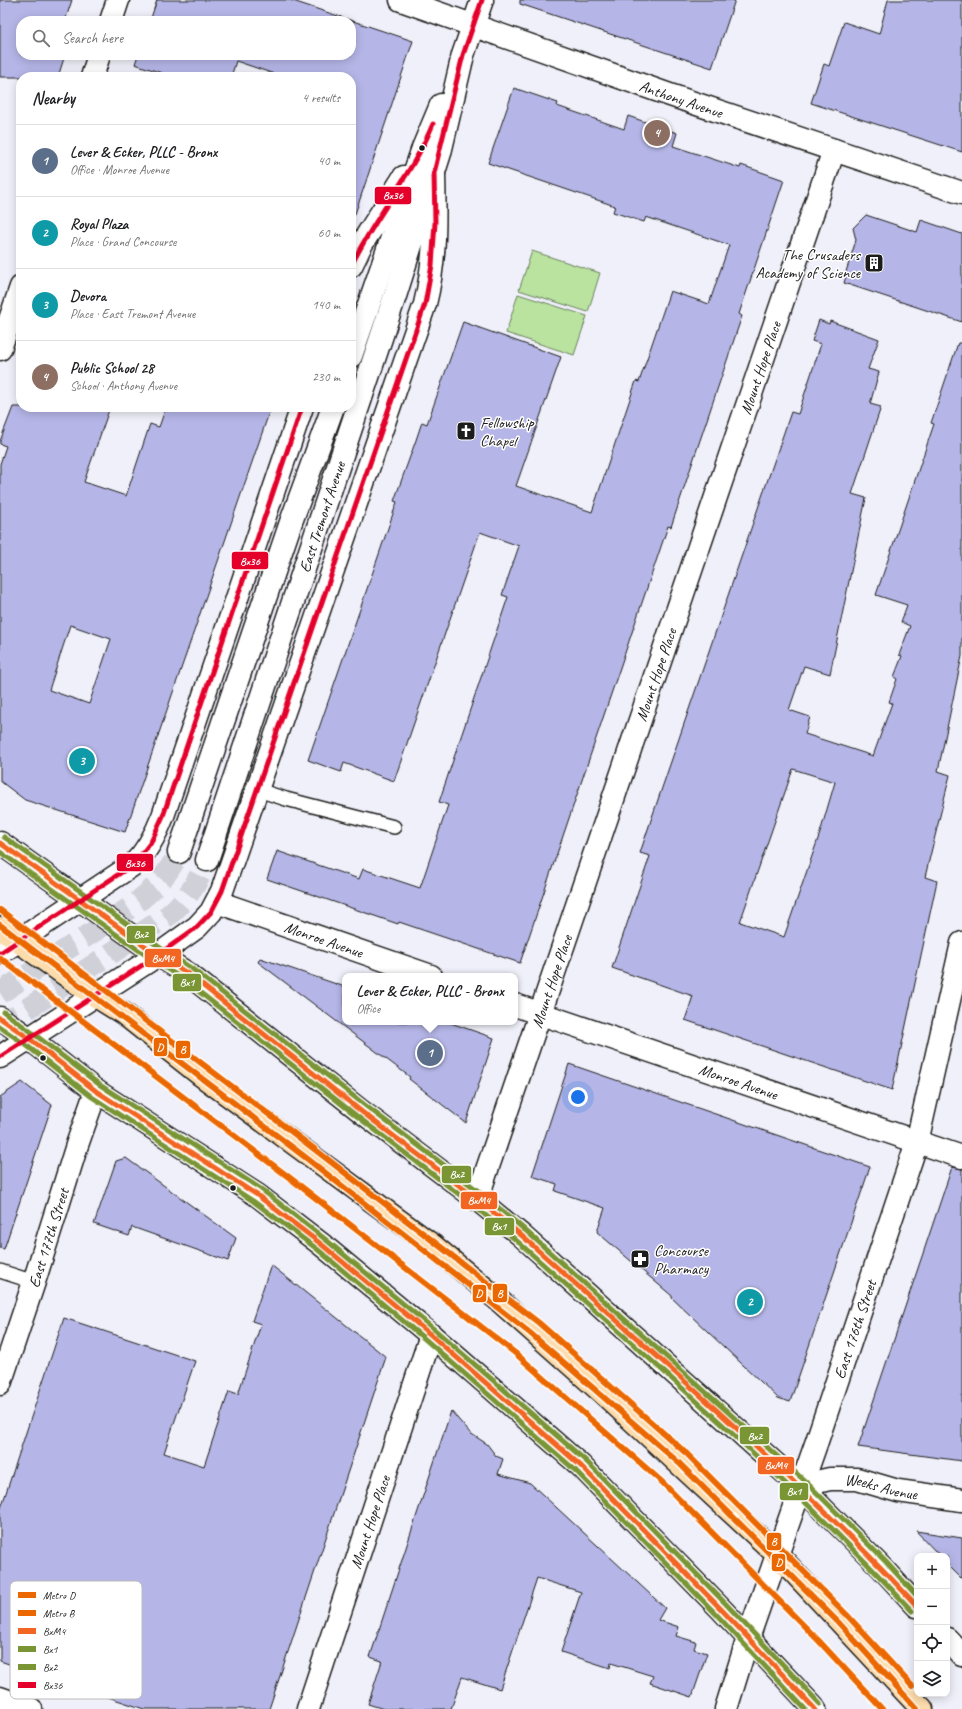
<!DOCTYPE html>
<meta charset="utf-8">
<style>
:root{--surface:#fff;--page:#f2f2f2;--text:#202124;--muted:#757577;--line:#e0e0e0;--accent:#d93025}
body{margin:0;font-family:Caveat,sans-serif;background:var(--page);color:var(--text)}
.controls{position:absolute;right:12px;bottom:12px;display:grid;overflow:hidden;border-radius:8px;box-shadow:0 2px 10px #0003}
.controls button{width:36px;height:36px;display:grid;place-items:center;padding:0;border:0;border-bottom:1px solid var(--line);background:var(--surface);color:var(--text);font:20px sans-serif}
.you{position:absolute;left:578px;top:1097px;width:14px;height:14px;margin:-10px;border:3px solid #fff;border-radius:50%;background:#1a73e8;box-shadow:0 0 0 6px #1a73e833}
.badge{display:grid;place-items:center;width:26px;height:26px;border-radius:50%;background:var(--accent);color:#fff;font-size:13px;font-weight:700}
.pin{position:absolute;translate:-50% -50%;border:2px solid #fff;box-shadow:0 1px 4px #0006}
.popup{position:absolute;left:342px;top:973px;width:176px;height:52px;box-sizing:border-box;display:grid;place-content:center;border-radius:8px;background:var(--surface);filter:drop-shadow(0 1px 3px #0005);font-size:13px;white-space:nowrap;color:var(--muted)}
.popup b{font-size:15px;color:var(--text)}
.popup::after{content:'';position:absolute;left:50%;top:100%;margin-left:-8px;border:8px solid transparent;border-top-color:var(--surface)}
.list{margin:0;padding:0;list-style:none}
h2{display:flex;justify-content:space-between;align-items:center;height:52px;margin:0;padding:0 16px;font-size:17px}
h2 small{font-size:13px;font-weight:400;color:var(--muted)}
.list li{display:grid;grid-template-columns:26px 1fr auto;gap:12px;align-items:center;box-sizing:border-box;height:72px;padding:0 16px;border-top:1px solid var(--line)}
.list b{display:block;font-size:15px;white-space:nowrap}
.list p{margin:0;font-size:13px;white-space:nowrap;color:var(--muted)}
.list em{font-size:13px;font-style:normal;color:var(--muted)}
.icon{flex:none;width:22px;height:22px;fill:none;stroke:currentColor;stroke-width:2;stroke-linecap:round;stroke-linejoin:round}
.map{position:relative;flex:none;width:962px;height:1709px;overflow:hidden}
.search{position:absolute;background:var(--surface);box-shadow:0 2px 10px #0003;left:16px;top:16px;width:340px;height:44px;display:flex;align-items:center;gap:10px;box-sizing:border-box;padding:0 14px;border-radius:16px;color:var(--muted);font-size:15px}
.panel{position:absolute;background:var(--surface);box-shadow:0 2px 10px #0003;left:16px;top:72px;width:340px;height:340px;border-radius:16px}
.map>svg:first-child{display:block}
.green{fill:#b9e39f;stroke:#6a805e}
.building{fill:#b5b6e7;stroke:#1c1c1c;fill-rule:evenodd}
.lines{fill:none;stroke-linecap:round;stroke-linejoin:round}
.secondary-tunnel{stroke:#d0d0d9;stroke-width:22;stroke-dasharray:22 11;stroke-linecap:butt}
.lane-casing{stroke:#1c1c1c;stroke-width:16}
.street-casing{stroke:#1c1c1c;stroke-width:25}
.secondary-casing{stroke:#1c1c1c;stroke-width:25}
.primary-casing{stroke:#1c1c1c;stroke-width:25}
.lane{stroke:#fff;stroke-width:13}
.street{stroke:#fff;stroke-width:22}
.secondary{stroke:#fff;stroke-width:22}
.primary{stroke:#fddcac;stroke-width:22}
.bus-1-casing{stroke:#fff;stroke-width:8}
.bus-2-casing{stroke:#fff;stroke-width:8}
.bus-3-casing{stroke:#fff;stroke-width:8}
.bus-4-casing{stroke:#fff;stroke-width:8}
.bus-1{stroke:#f26522;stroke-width:5}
.bus-2{stroke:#799534;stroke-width:5}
.bus-3{stroke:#799534;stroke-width:5}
.bus-4{stroke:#e4002b;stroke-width:5}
.metro-1-casing{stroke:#fff;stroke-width:9}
.metro-2-casing{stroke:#fff;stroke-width:9}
.metro-1{stroke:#eb6800;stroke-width:6}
.metro-2{stroke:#eb6800;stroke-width:6}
.bus-dot{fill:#1c1c1c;stroke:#fff;stroke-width:1.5}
.labels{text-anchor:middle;stroke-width:3;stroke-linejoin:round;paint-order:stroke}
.street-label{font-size:16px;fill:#1c1c1c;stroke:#fff}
.poi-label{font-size:16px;fill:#1c1c1c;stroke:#fff;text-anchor:start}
.key{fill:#fff;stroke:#bbb;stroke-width:1}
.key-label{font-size:11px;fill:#1c1c1c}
.line-badge{stroke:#fff;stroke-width:1.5}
.badge-label{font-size:11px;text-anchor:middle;font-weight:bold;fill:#fff}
</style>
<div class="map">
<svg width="962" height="1709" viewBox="0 0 962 1709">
<rect width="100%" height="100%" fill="#f0f0fa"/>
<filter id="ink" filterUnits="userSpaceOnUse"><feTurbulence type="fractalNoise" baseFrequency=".025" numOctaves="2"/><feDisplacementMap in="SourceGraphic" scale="8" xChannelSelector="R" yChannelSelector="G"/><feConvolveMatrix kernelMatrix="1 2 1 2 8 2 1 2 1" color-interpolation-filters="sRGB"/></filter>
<g filter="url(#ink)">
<g class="green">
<path d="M532 251 600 273 588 312 519 290Z"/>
<path d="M518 294 587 316 574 355 506 333Z"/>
</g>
<g class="building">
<path d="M0 0H72L65 21H21V55H65L58 77H0Z"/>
<path d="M157 0H290L413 41 355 214 351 213V77H283L236 61 231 77H174L135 64 138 55H351V21H150Z"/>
<path d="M520 0H735L712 68 520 4Z"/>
<path d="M888 0H962V152L811 103 824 64 829 66 844 22 879 34Z"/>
<path d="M514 88 558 103 557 106 624 129 628 116 677 133 673 146 740 168 741 165 784 180 739 314 742 316 694 458 671 527 668 526 520 963 399 922 398 924 267 879 277 851 359 879 363 869 420 888 448 805 439 802 508 597 502 595 519 546 480 532 394 781 344 763 341 772 308 760 397 502 394 501 416 440 422 422 427 424 463 322 561 357 516 486 592 512 636 381 639 382 670 291 709 304 729 245 646 217 644 222 613 212 615 206 488 163Z"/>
<path d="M866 215 917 232 921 220 962 234V322L844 283 846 276 845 275 856 240 853 228Z"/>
<path d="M819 320 829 324 830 321 879 339 868 369 879 372 870 404 881 407 852 494 866 498 830 674 804 666 789 710 810 717 805 734 873 756 892 703 889 702 897 679 894 677 902 656 899 655 910 626 901 622 907 605 876 595 934 424 931 423 958 343H962V656L938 771 950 775 925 877 937 881 892 1090 685 1020 693 996 612 968 650 856 640 853 651 820 791 412 798 414 821 344 812 341ZM793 769 835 782 820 833 784 937 740 922Z"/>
<path d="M13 407H110L84 482 126 496 150 424 159 427 166 407H271L125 832 25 800 0 781V464L6 446 0 444V441ZM70 625 111 639 89 704 49 690Z"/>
<path d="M260 958 345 987V1022H448L494 1038 466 1123 409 1079 410 1077 258 962Z"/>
<path d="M569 1064 870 1167 790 1402 778 1398 672 1298V1296L597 1232 605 1208 555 1191 557 1184 532 1176Z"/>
<path d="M22 1082 52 1105 4 1249 0 1248V1097Z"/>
<path d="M126 1158 236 1238 228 1261 132 1227 129 1236 94 1224 116 1161Z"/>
<path d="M952 1167 962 1169V1461L858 1447Z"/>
<path d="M271 1265 386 1357 269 1709H144L0 1661V1511L64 1318 195 1361 164 1453 204 1466 229 1391 238 1394 261 1324 252 1321Z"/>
<path d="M451 1411 470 1433 487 1444 496 1456 503 1459 498 1474 530 1483 665 1608 658 1620 679 1627 676 1636 696 1642 694 1649 707 1653 692 1697 650 1683 653 1676 611 1663 610 1668 561 1652 581 1592 537 1578 500 1689 462 1677 451 1709H384L368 1704 382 1661 370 1657Z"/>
<path d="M916 1531 962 1538V1579L947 1564V1556H940Z"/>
</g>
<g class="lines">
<g class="secondary-tunnel">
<path d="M0 993 131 907C152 891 167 877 179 852"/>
<path d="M0 1027 169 915C188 898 197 884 207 860"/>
</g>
<defs>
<g id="lane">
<path d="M258 790 286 799 394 827"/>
<path d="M0 1271 34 1282"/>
</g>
<g id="street">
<path id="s1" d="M401 0 670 95 962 193"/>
<path d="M111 21 118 0"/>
<path d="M92 77 99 55"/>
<path d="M0 349 21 287"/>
<path id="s2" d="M217 902 431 976"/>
<path id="s3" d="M515 1005 962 1157"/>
<path id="s4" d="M477 1199 834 150"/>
<path id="s5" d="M0 1384 34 1282 77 1145 96 1091"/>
<path id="s6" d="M801 1487 812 1483 830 1479H857L898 1491 962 1500"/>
<path d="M0 1698 31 1709"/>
<path id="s7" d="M308 1709 431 1335"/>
<path id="s8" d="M726 1709 748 1638 817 1441 917 1142 962 943"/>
</g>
<g id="secondary">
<path d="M351 266 361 245 404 177"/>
<path d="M351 356 423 148 441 105"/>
<path d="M0 843 158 955 187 973 362 1112 477 1199 521 1235 801 1487 881 1567 917 1606"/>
<path d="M179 852 291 522 333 407"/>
<path id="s9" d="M207 860 396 293 440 153 463 55 482 0"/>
<path d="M0 953 134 864C148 850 156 834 163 816L302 407"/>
<path d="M0 1018 30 1039 96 1091 257 1195 321 1244 431 1335 581 1466 721 1609 815 1709"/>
<path d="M0 1057 158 955 197 927 211 912 222 891 425 304C436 260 435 217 434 173"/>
<path d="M947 1639 962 1655"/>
</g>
<path id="primary" d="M0 928 94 995 123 1013 201 1075 432 1245 495 1297 603 1393 778 1555 922 1709"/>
</defs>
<use href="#lane" class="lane-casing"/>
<use href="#street" class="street-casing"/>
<use href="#secondary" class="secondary-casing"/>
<use href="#primary" class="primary-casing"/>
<use href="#lane" class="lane"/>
<use href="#street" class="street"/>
<use href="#secondary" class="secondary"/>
<use href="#primary" class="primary"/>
<defs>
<g id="bus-1">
<path d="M0 843 158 955 187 973 362 1112 477 1199 521 1235C655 1356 794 1473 917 1606"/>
<path d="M0 1018 30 1039 96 1091 257 1195 321 1244 431 1335 581 1466 721 1609 815 1709"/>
</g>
<g id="bus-2">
<path d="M0 852 154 961 183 979 358 1117 473 1205 516 1240C651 1361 789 1478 912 1611"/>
<path d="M0 1027 26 1045 92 1097 253 1201 317 1249 426 1340 576 1471 716 1614 805 1709"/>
</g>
<g id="bus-3">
<path d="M4 837 162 949 191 968 366 1106 481 1193 525 1230 806 1482 886 1562 917 1596"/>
<path d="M4 1012 34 1034 100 1085 261 1189 325 1239 435 1330 586 1461 726 1604 820 1704"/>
</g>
<g id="bus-4">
<path d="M351 266C375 216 412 175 433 124"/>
<path d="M0 953 134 864 151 842 163 816 302 407"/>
<path d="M0 1057 158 955 197 927 211 912 222 891 425 304 432 265 435 223 434 173 463 55 482 0"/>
</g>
</defs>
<use href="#bus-1" class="bus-1-casing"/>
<use href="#bus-2" class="bus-2-casing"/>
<use href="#bus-3" class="bus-3-casing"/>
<use href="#bus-4" class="bus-4-casing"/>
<use href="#bus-1" class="bus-1"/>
<use href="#bus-2" class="bus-2"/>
<use href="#bus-3" class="bus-3"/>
<use href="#bus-4" class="bus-4"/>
<defs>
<path id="metro-1" d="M0 925 305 1157 530 1333 679 1463 838 1622 917 1709"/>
<g id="metro-2">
<path d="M0 910 313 1148 539 1323 687 1454 847 1615 912 1686"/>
<path d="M0 958 290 1178 515 1353 662 1482 819 1641 882 1709"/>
</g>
</defs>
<use href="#metro-1" class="metro-1-casing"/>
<use href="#metro-2" class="metro-2-casing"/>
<use href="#metro-1" class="metro-1"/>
<use href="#metro-2" class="metro-2"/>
</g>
</g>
<defs>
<symbol id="building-square" viewBox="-11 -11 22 22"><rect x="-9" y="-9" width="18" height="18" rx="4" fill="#1c1c1c" stroke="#fff"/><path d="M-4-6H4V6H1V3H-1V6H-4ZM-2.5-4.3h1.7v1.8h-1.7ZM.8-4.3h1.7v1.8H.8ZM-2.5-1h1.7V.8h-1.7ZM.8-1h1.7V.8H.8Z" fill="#fff"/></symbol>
<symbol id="church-square" viewBox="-11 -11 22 22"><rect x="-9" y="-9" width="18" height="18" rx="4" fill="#1c1c1c" stroke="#fff"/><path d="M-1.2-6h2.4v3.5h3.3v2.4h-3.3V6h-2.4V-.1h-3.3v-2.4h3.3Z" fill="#fff"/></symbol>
<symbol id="pharmacy-square" viewBox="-11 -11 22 22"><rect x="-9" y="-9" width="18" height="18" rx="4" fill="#1c1c1c" stroke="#fff"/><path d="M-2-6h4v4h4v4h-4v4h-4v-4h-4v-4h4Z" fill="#fff"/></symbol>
</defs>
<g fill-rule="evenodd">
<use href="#building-square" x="863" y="252" width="22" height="22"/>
<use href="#church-square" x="455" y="420" width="22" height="22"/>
<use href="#pharmacy-square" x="629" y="1248" width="22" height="22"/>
</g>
<g class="bus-dot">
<circle cx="422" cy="148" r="3.5"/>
<circle cx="43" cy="1058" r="3.5"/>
<circle cx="233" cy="1188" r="3.5"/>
</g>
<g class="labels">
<g class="street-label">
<text dy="6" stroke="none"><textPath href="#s1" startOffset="297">Anthony Avenue</textPath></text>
<text dy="6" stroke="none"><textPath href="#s4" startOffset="878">Mount Hope Place</textPath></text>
<text dy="6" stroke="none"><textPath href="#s9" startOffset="362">East Tremont Avenue</textPath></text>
<text dy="6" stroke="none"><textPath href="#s4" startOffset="554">Mount Hope Place</textPath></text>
<text dy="6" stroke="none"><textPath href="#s2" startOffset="113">Monroe Avenue</textPath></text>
<text dy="6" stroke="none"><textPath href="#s4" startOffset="230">Mount Hope Place</textPath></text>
<text dy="6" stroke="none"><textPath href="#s3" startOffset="236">Monroe Avenue</textPath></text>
<text dy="6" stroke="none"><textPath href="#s5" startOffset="154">East 177th Street</textPath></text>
<text dy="6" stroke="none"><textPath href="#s8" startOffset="401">East 176th Street</textPath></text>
<text dy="6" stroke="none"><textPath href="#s6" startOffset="82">Weeks Avenue</textPath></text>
<text dy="6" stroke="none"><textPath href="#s7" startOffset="197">Mount Hope Place</textPath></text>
</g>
<g class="poi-label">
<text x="860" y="260" text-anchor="end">The Crusaders<tspan x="860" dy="18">Academy of Science</tspan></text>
<text x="480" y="428">Fellowship<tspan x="480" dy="18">Chapel</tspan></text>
<text x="654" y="1256">Concourse<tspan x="654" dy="18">Pharmacy</tspan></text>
</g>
</g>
<rect x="10" y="1581" width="132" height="118" rx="6" class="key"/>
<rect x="18" y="1592" width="18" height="6" fill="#eb6800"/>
<rect x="18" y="1610" width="18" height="6" fill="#eb6800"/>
<rect x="18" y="1628" width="18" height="6" fill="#f26522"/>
<rect x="18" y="1646" width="18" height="6" fill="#799534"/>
<rect x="18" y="1664" width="18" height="6" fill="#799534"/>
<rect x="18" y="1682" width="18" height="6" fill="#e4002b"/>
<g class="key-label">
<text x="43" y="1599">Metro D</text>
<text x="43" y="1617">Metro B</text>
<text x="43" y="1635">BxM4</text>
<text x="43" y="1653">Bx1</text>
<text x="43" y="1671">Bx2</text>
<text x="43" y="1689">Bx36</text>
</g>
<g class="line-badge">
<rect x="374" y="186" width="38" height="19" rx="4" fill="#e4002b"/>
<rect x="231" y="551" width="38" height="19" rx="4" fill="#e4002b"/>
<rect x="116" y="853" width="38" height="19" rx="4" fill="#e4002b"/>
<rect x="126" y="925" width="30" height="19" rx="4" fill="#799534"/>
<rect x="144" y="948" width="38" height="20" rx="4" fill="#f26522"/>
<rect x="172" y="973" width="30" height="19" rx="4" fill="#799534"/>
<rect x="153" y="1037" width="15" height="20" rx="4" fill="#eb6800"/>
<rect x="175" y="1040" width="16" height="19" rx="4" fill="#eb6800"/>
<rect x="441" y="1165" width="31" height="19" rx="4" fill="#799534"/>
<rect x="460" y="1191" width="38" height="19" rx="4" fill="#f26522"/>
<rect x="484" y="1217" width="31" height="19" rx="4" fill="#799534"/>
<rect x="492" y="1283" width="16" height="20" rx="4" fill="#eb6800"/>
<rect x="472" y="1284" width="15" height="19" rx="4" fill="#eb6800"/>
<rect x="739" y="1426" width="31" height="19" rx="4" fill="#799534"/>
<rect x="757" y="1456" width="38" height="19" rx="4" fill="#f26522"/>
<rect x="779" y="1482" width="30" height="19" rx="4" fill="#799534"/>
<rect x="766" y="1532" width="16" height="19" rx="4" fill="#eb6800"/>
<rect x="771" y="1553" width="15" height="19" rx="4" fill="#eb6800"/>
</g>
<g class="badge-label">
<text x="393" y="199">Bx36</text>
<text x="250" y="565">Bx36</text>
<text x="135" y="867">Bx36</text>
<text x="141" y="938">Bx2</text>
<text x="163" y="962">BxM4</text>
<text x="187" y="986">Bx1</text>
<text x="160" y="1051">D</text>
<text x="183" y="1053">B</text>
<text x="457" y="1178">Bx2</text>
<text x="479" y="1204">BxM4</text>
<text x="499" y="1230">Bx1</text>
<text x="500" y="1297">B</text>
<text x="479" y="1297">D</text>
<text x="755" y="1440">Bx2</text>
<text x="776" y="1469">BxM4</text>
<text x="794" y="1495">Bx1</text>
<text x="774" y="1545">B</text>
<text x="779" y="1566">D</text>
</g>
</svg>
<div class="controls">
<button>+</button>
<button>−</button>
<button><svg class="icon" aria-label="locate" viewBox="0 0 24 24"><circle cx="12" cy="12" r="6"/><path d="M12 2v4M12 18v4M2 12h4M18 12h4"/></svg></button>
<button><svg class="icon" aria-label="layers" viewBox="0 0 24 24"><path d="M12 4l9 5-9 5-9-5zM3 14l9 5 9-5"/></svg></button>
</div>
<div class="you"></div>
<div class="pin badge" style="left:430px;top:1053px;background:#5c6f8a">1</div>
<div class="popup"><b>Lever &amp; Ecker, PLLC - Bronx</b>Office</div>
<div class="pin badge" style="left:750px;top:1302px;background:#0f9aa8">2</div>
<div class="pin badge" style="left:82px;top:761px;background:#0f9aa8">3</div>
<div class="pin badge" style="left:657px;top:133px;background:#8d6e63">4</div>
<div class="search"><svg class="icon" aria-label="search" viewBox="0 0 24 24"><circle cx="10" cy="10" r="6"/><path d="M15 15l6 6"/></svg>Search here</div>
<section class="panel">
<h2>Nearby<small>4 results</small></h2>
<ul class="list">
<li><span class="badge" style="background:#5c6f8a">1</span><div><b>Lever &amp; Ecker, PLLC - Bronx</b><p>Office · Monroe Avenue</p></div><em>40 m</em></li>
<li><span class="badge" style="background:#0f9aa8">2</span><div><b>Royal Plaza</b><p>Place · Grand Concourse</p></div><em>60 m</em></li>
<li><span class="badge" style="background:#0f9aa8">3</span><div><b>Devora</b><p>Place · East Tremont Avenue</p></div><em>140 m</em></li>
<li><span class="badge" style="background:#8d6e63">4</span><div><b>Public School 28</b><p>School · Anthony Avenue</p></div><em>230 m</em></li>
</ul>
</section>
</div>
